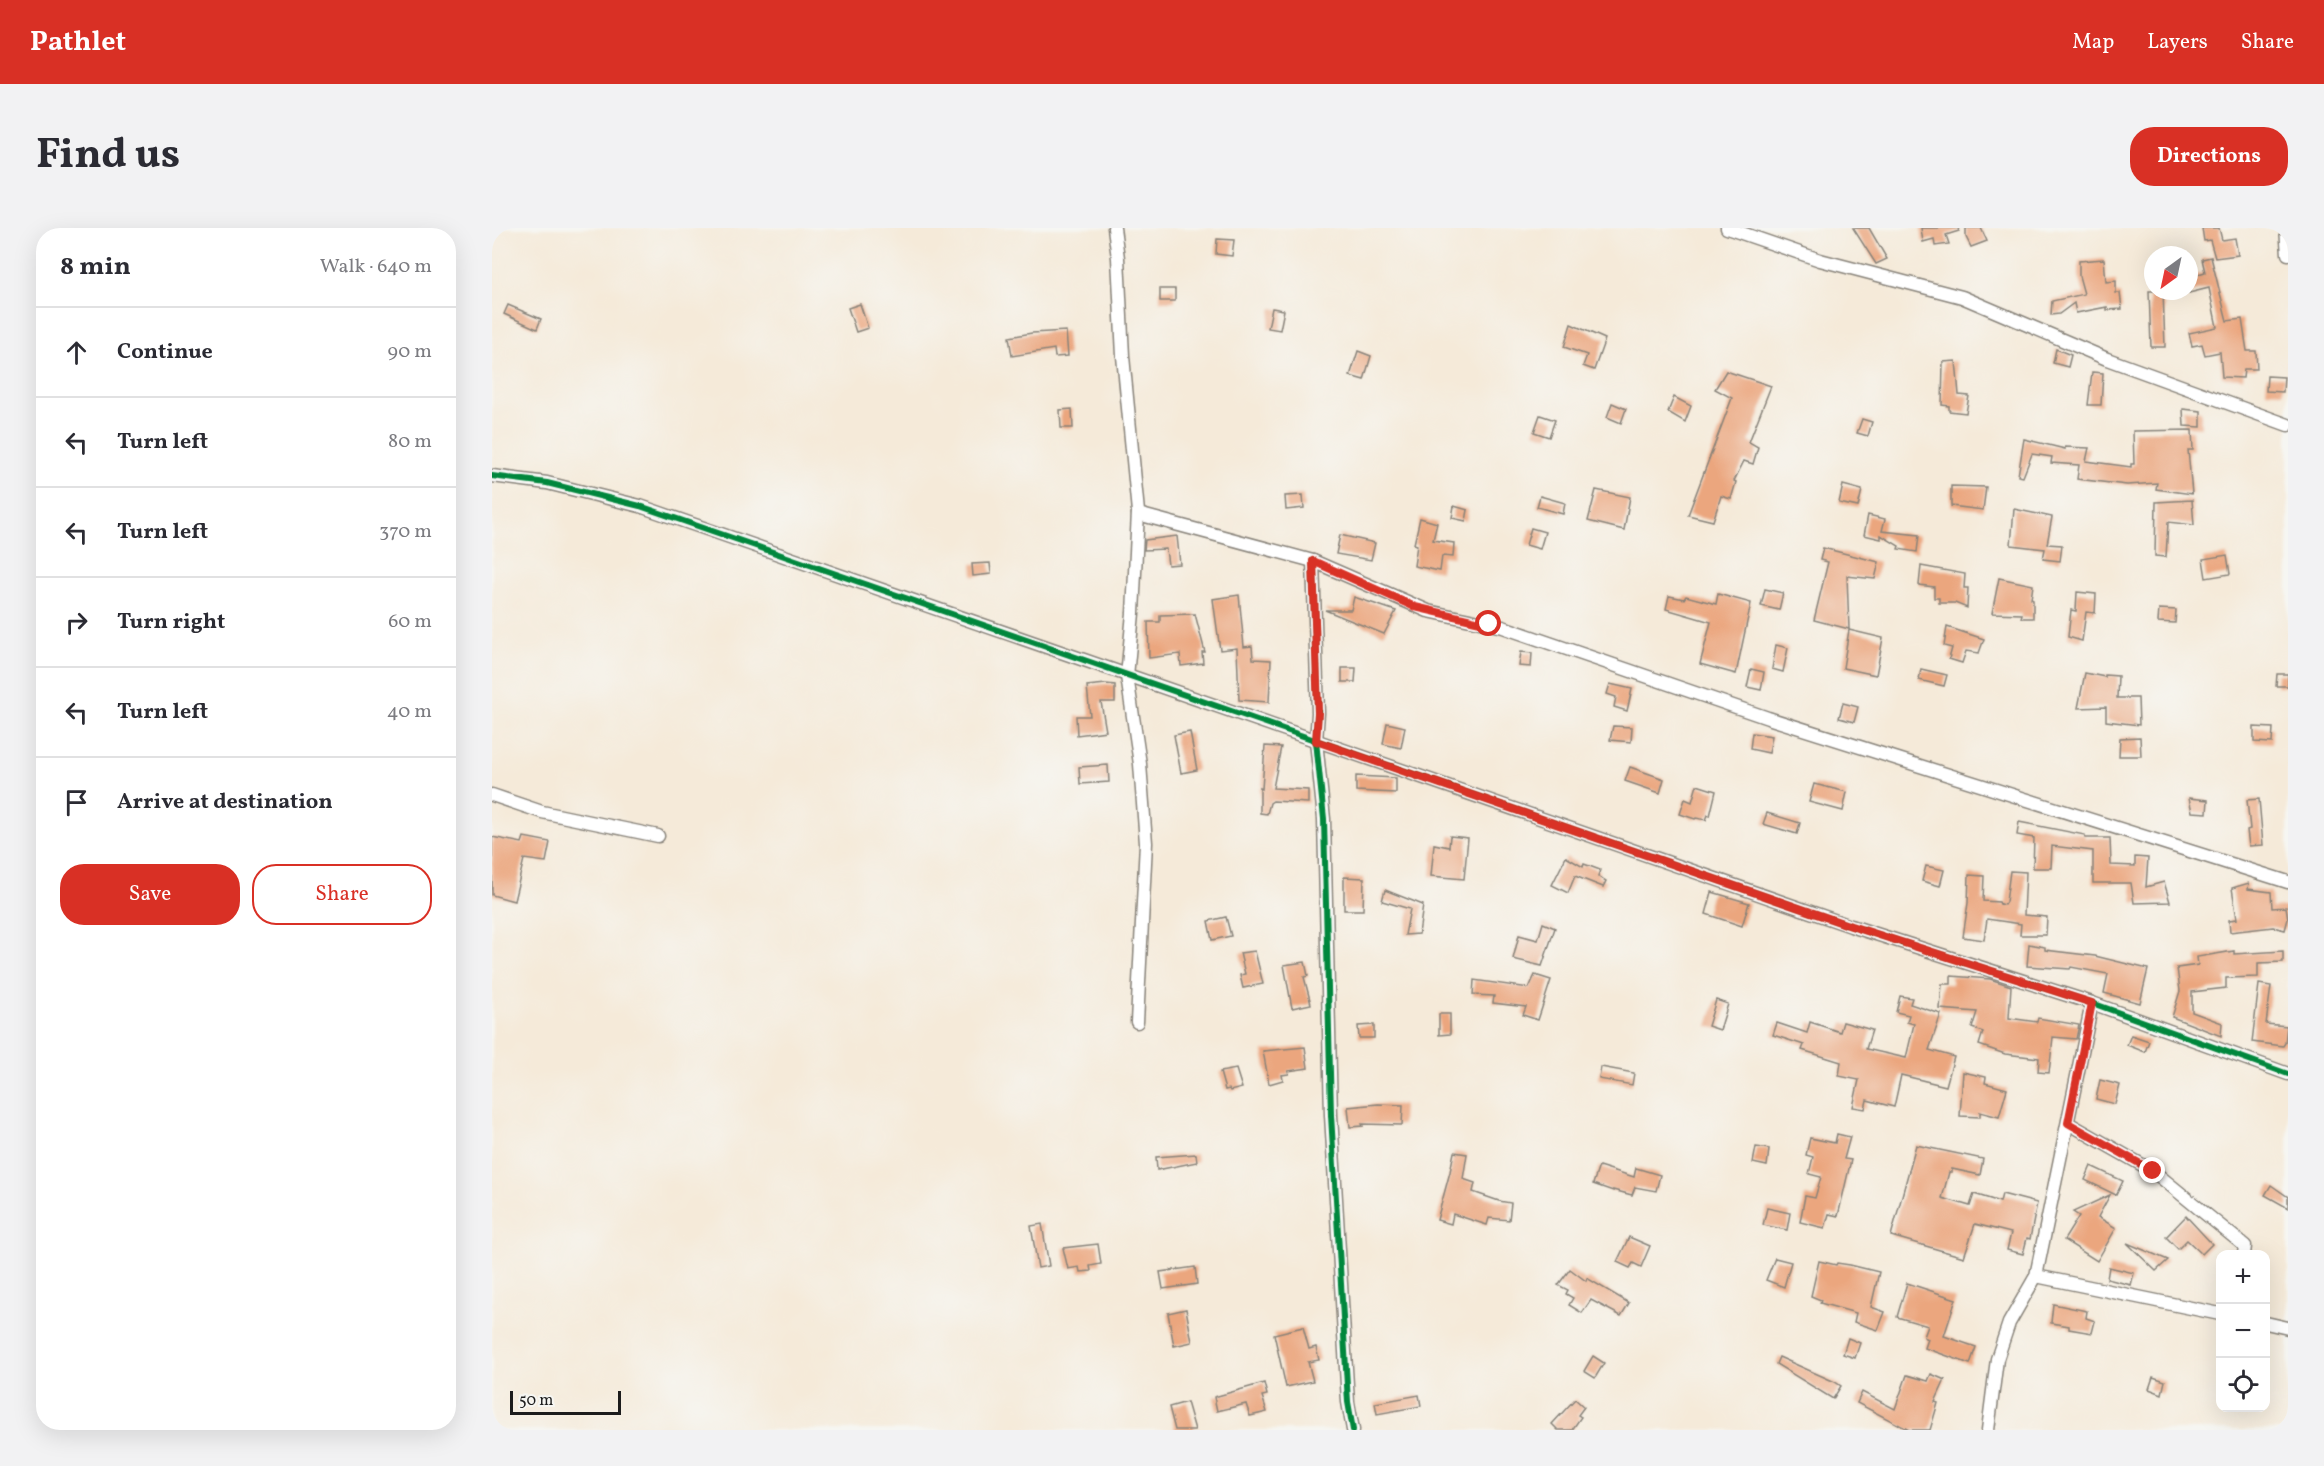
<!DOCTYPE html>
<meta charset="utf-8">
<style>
:root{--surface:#fff;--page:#f2f2f3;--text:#2b2b33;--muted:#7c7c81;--line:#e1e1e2;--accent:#d93025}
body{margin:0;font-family:Vollkorn,serif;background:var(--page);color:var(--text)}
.controls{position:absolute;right:18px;bottom:18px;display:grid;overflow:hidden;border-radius:12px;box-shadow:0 6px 24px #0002}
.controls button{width:54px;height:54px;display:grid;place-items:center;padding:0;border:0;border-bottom:2px solid var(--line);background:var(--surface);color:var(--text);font:30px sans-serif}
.compass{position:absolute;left:1652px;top:18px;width:54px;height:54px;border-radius:50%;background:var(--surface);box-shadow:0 6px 24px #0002;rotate:213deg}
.scale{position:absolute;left:18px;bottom:15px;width:111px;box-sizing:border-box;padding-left:6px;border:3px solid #1c1c1c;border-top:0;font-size:16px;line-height:21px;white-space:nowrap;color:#1c1c1c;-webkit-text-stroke:4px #f6f6f2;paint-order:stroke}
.stop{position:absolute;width:18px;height:18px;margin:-14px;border:4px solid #d93025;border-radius:50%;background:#fff}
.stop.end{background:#d93025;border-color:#fff;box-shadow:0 2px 6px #0008}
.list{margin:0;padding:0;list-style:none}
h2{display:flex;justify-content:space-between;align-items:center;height:78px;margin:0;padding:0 24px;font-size:26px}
h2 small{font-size:20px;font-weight:400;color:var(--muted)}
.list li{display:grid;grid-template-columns:39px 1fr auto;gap:18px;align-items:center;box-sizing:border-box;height:90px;padding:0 24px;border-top:2px solid var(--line)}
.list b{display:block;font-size:22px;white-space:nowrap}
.list em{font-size:20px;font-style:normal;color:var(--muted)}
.actions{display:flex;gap:12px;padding:18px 24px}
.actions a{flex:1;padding:14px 0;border:2px solid var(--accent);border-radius:24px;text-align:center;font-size:21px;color:var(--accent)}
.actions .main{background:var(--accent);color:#fff}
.icon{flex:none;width:33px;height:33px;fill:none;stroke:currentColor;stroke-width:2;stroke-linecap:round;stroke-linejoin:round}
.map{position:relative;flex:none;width:1796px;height:1202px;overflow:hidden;border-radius:24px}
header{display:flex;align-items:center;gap:36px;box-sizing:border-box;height:84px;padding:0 30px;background:var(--accent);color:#fff}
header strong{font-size:28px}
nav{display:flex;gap:33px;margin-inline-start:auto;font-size:21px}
.intro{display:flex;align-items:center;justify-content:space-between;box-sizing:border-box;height:144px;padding:0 36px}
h1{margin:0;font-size:42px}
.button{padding:15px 27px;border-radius:24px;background:var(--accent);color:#fff;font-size:21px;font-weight:700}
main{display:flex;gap:36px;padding:0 36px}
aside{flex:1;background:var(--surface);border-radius:24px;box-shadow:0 6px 24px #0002}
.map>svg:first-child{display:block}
.building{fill:#eba67e}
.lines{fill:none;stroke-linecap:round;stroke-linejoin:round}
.minor-casing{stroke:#88837a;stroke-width:15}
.minor{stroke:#fff;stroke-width:12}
.cycleway-casing{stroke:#f6f6f2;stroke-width:10}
.cycleway{stroke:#00873e;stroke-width:6}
.route{stroke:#d93025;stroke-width:8}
</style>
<header>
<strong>Pathlet</strong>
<nav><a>Map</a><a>Layers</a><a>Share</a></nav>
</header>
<div class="intro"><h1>Find us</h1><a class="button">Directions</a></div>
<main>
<aside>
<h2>8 min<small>Walk · 640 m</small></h2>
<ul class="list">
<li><svg class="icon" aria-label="ahead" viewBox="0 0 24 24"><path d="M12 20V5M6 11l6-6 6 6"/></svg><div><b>Continue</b></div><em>90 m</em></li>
<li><svg class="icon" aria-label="left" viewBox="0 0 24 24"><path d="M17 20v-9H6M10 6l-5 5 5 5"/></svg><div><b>Turn left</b></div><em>80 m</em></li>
<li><svg class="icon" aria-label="left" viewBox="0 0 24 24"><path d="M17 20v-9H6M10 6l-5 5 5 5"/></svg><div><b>Turn left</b></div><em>370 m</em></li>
<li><svg class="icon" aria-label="right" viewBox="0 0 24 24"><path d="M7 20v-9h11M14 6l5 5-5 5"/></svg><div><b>Turn right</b></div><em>60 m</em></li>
<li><svg class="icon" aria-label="left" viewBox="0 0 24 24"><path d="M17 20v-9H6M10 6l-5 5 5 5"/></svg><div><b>Turn left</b></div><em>40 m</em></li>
<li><svg class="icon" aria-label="arrive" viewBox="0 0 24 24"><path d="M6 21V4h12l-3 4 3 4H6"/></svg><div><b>Arrive at destination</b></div></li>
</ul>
<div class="actions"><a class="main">Save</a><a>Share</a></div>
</aside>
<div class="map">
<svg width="1796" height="1202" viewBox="0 0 1796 1202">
<rect width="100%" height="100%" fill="#f6f6f2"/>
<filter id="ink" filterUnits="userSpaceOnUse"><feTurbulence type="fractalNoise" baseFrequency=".0167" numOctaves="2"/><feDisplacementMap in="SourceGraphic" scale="12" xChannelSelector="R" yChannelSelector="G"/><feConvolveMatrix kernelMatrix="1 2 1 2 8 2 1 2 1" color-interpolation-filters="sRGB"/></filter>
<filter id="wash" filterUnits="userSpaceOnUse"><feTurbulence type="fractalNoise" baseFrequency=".008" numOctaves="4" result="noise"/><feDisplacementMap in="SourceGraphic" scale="24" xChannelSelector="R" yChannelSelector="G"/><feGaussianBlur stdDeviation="1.35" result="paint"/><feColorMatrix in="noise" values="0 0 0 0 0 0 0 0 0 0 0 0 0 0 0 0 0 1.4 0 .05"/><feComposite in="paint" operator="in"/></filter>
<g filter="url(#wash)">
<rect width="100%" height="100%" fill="#f5ead9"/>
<g id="blocks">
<g class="building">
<path d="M1361 0H1377L1395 31 1384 36Z"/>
<path d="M1429 0H1466L1467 3 1454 7 1457 16 1443 18 1442 11 1431 14Z"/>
<path d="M1474 0H1489L1495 13 1479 19 1474 9Z"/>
<path d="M1710 0H1727L1730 12 1743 10 1746 27 1723 30 1718 12 1712 13Z"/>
<path d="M725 11 742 12 740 28 724 26Z"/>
<path d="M1719 29 1735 93 1750 91 1755 123H1764L1765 141H1752L1751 150 1730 149 1728 124 1713 127 1710 116 1700 118 1697 105 1725 99 1717 60 1697 65V49L1713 44 1710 31Z"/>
<path d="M1612 31 1614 54 1624 53V65H1628L1630 81 1615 82V79L1584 85 1582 75 1567 86 1559 87 1560 73 1592 66 1587 48V33Z"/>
<rect x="668" y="61" width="15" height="12"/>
<path d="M1657 63H1671L1673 119H1659Z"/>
<path d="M368 76 376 100 364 104 356 80Z"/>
<path d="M16 77 49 91 45 101 12 86Z"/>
<path d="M780 80 792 82 788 102 776 100Z"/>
<path d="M1079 96 1113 111 1102 142 1091 138 1095 127 1072 119Z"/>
<path d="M574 103 576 128 563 129 562 121 520 128 517 109 540 105Z"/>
<path d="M1564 121 1579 127 1576 139 1561 135Z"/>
<path d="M866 123 879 128 872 152 858 148Z"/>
<path d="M1464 133 1467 167 1477 168 1474 185 1457 183V178L1450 177 1451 134Z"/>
<path d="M1234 143 1279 158 1257 214 1266 219 1261 236 1252 233 1242 253 1244 254 1239 271 1229 268 1221 293 1196 287 1240 170 1223 161Z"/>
<path d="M1600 144 1611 145 1609 177H1596Z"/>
<path d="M1775 148 1792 149 1791 164 1774 163Z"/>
<path d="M1182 169 1199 178 1193 194 1176 184Z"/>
<path d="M1120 175 1134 181 1129 195 1115 189Z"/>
<path d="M580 181 581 200H569L568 182Z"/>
<path d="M1691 181 1709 183V199L1692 198Z"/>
<path d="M1048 187 1063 192 1057 209 1042 204Z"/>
<path d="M1370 191 1380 194 1376 208 1365 205Z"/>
<path d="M1700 202 1701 222H1696L1700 266 1664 261 1665 255 1635 257 1585 251 1587 237 1559 235 1560 229 1540 226 1531 249 1526 248 1532 211 1573 221V219L1597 220 1594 233 1639 239V236H1642L1641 203Z"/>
<path d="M1351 257 1370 262 1366 279 1347 275Z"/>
<path d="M1459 258 1494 259 1491 282 1459 278Z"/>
<path d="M1104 262 1138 269 1132 302 1096 293Z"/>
<path d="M811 267 812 280 794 282 793 268Z"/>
<path d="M1048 268 1073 275 1071 286 1045 279Z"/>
<path d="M1700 272 1702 297 1676 294 1674 329 1663 328 1664 274Z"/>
<path d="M962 278 976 282 974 293 960 290Z"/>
<path d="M1522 281 1560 289 1555 316 1570 317 1568 333 1551 331 1553 321 1519 317Z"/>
<path d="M1376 287 1393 291 1390 303 1427 307 1425 324 1406 321 1407 318 1389 307V311L1372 307Z"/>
<path d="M928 290 945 295 941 312 962 315 961 329 950 328 948 343 922 338 925 317 922 316Z"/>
<path d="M1039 300 1053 304 1048 321 1034 317Z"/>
<path d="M848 307 883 315 879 332 844 326Z"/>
<path d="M685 308 688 336 676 337 674 321 652 322 653 312Z"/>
<path d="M1331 320 1387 334 1383 351 1355 348 1357 401 1322 392 1336 334 1328 332Z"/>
<path d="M1735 327 1738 346 1714 350 1711 331Z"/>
<path d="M498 335 499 346 481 348 480 336Z"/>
<path d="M1429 338 1473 346 1472 360H1476L1475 380 1463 375H1447V370H1442V359L1427 357Z"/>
<path d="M1507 350 1541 357 1539 371 1541 372V390H1529L1530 386 1500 385Z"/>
<path d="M1273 361 1291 365 1287 382 1269 378Z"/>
<path d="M1585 364 1604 366 1603 385 1594 384 1590 413 1576 409 1579 382 1584 383Z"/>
<path d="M1226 366 1259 375 1244 446 1208 436 1219 394 1174 381 1177 368 1192 371 1194 368 1224 376Z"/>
<path d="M747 367 752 419 760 418 761 431 779 432 777 474 747 472 745 420 728 422 721 371Z"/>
<path d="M862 369 904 383 892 406 833 382H859Z"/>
<path d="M1667 381 1684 382 1683 395 1666 394Z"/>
<path d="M703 386 713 424H710L711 435 689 438 688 426 657 430 656 394H668V387Z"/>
<path d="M1455 399 1492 411 1487 425 1474 423 1470 435 1457 431 1460 420 1452 418Z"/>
<path d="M1357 402 1391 410 1384 447 1351 440Z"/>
<path d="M1284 417 1296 420 1291 444 1280 441Z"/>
<path d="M1029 424 1040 425 1039 439 1027 438Z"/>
<path d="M850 440H864L863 454H850Z"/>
<path d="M1259 441 1272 444 1269 462 1255 459Z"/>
<path d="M1429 441 1455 447 1452 458 1427 452Z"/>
<path d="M1593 445 1613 449V447L1626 448 1625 470H1646L1647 497 1614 493V479L1586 480Z"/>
<path d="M1785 446H1796V458H1784Z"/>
<path d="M614 456 623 457V474H609L614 503 585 507 584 488H598L595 458Z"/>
<path d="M1118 456 1140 461 1135 483 1122 479 1124 469 1115 466Z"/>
<path d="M1351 475 1366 479 1362 494 1347 490Z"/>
<path d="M895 495 913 499 909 520 891 516Z"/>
<path d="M1121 498 1140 499 1139 514 1118 512Z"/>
<path d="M1762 499 1781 500 1780 515 1762 514Z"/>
<path d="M698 504 705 542 689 545 682 507Z"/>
<path d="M1260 505 1280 508 1277 525 1258 521Z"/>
<path d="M1648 509 1649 528H1627L1628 510Z"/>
<path d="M773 518 789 519 781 560 816 562V575L781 573 778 575 775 586 768 585V560L770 561Z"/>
<path d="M616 537 617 554 588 556 587 539Z"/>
<path d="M1138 539 1172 551 1168 565 1133 553Z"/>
<path d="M864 548 904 550V565L864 563Z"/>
<path d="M1322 556 1355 564 1351 583 1317 574Z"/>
<path d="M1205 557 1224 563 1218 588 1216 587 1214 592 1204 590 1203 591 1188 586 1193 571 1200 574Z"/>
<path d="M1697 570 1716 572 1715 585 1700 584Z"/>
<path d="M1767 571 1771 617 1757 618 1755 602 1758 601 1755 572Z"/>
<path d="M1275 585 1308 595 1305 606 1271 596Z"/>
<path d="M1527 594 1593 607V610H1618L1619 637 1643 638V629L1656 630 1654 659 1672 654 1678 674 1642 675 1639 655H1601V623L1560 618 1559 640H1541L1542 610 1525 607Z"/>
<path d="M958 608 976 610 972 651 939 648 942 616 957 619Z"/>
<path d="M0 609 30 615 32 609 58 614 54 634 32 631 22 673 0 667Z"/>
<path d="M1074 629 1091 639 1092 636 1108 642 1106 648 1114 653 1111 659 1083 648 1076 665 1060 657Z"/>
<path d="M1434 638 1452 642 1448 658 1430 653Z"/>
<path d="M1518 643 1534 644 1532 687 1555 689 1554 707H1528L1529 696 1495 691 1492 712 1471 709 1476 675 1477 647 1492 648 1491 673 1507 674 1508 676 1512 677 1514 674Z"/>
<path d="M852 649 872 650 871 682H852Z"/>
<path d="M1757 655 1756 661 1779 664 1780 680 1794 679 1796 691 1793 702 1781 699 1738 704 1737 692 1745 691 1740 660Z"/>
<path d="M893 662 931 677 927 706 913 707 918 681 890 673Z"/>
<path d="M1220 664 1257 675 1250 698 1214 686Z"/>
<path d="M734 689 739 708 720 712 716 693Z"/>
<path d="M1051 695 1063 700 1050 738 1021 731 1027 707 1046 712Z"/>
<path d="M1537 716 1553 719V722L1603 728 1656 741 1648 775 1612 765 1616 746 1579 739 1578 741 1535 738Z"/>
<path d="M763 723 771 756 751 760 748 747 753 746 748 725Z"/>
<path d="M1742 723V726L1791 723V734L1766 735V749L1734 750V760L1700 764V784L1730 795 1729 808 1680 789 1688 763 1685 740 1706 737 1705 729Z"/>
<path d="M813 734 816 748 812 749 819 776 800 780 792 737Z"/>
<path d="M1043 747 1059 752 1046 792 1031 787 1034 779 1001 775 1002 768 981 767 982 752 1037 760Z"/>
<path d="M1459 748 1498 751 1519 758 1517 790 1545 794 1546 790 1587 797 1584 811 1561 809 1557 845 1546 844 1547 830 1513 826 1487 817 1491 804 1480 800 1485 784 1448 781 1450 756H1459Z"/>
<path d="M1767 756 1779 758 1774 796 1795 798 1793 815 1791 818 1760 814Z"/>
<path d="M1408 768 1420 770 1418 776 1449 786 1437 822 1462 829 1454 858 1409 847 1402 879 1375 872 1373 881 1361 879 1367 852 1347 848 1349 834 1310 822 1312 817 1281 807 1285 795 1315 805 1318 794 1348 804 1351 794 1380 802 1374 821 1414 830 1422 796 1415 794 1417 787 1404 784Z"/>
<path d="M1224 772 1236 776 1228 802 1216 798Z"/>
<path d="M947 786H958V806L947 807Z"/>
<path d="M882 797V810H867L866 798Z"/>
<path d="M1639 807 1657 813 1653 824 1635 817Z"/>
<path d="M813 819 816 840 796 843 797 846 790 847 791 852 777 856 771 823Z"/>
<path d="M1109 839 1142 845 1140 857 1107 851Z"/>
<path d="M744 841 750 860 738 863 737 861 733 862 728 844Z"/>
<path d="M1471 844 1494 849 1493 855 1515 861 1507 889 1488 884V889L1468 888Z"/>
<path d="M1608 852 1628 857 1623 876 1604 871Z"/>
<path d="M886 876 911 877 910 897 870 896 871 898 858 899 856 879Z"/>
<path d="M1345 906 1358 909 1352 931 1359 932 1346 988 1337 986 1333 1000 1308 994 1313 968 1323 970 1329 949 1317 946 1321 929 1314 927 1318 910 1343 915Z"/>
<path d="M1424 917 1491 931 1488 947 1460 941V944H1457L1450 970 1478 978 1482 966 1508 974 1510 966 1545 975 1538 1011 1535 1010 1531 1026 1515 1022 1519 1005 1483 996 1472 1029 1399 1008Z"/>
<path d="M1264 919 1277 921 1275 938 1261 935Z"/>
<path d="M962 924 975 926 971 951 983 955 981 964 1007 973 1019 975 1017 992 997 990 995 997 961 986 959 996 945 992 958 944Z"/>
<path d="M704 926 705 934 665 942 664 929Z"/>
<path d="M1107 938 1142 949 1144 940 1168 947 1164 963 1143 959 1140 967 1121 962V963L1101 956Z"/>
<path d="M1599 938 1631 953 1624 967 1593 952Z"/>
<path d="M1779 957 1796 969V980L1773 967Z"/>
<path d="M1618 967 1606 989 1624 1000 1605 1033 1572 1012 1587 988 1581 984Z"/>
<path d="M1275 980 1298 985 1295 1002 1271 997Z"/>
<path d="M1694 988 1720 1016 1710 1026 1695 1012 1686 1021 1674 1009Z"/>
<path d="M550 996 557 1038 546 1040 539 998Z"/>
<path d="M1137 1009 1158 1018 1149 1039 1141 1035 1138 1040 1125 1034Z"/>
<path d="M1635 1015 1676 1032 1664 1043Z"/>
<path d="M606 1016 609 1036 598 1038 599 1043 588 1044 587 1039 576 1041 571 1020Z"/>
<path d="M1283 1030 1299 1034 1292 1059 1274 1052Z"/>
<path d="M1327 1033 1344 1037 1345 1035 1358 1037 1387 1044 1379 1079 1393 1084 1386 1102 1362 1094 1364 1085 1328 1075 1329 1072 1319 1068Z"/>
<path d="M703 1039 705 1056 671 1061 668 1044Z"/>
<path d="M1617 1039 1642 1045 1639 1057 1615 1051Z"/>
<path d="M1078 1041 1094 1053 1095 1050 1137 1075 1129 1088 1099 1072 1090 1085 1077 1077 1081 1070 1074 1066 1076 1062 1066 1057Z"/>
<path d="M1415 1055 1464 1071 1452 1108 1484 1119 1478 1136 1433 1120 1436 1111 1432 1109 1436 1098 1405 1089Z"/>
<path d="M1561 1076 1595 1083 1594 1090 1603 1093 1600 1105 1577 1101V1098L1559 1095Z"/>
<path d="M694 1081 700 1114 682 1118 676 1085Z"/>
<path d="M811 1099 817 1121 824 1119 827 1132 816 1134 821 1153 794 1159 782 1106Z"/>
<path d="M1356 1110 1368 1115 1363 1130 1351 1126Z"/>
<path d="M1101 1128 1112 1135 1103 1150 1092 1143Z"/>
<path d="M1287 1129 1343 1154 1349 1158 1341 1171 1284 1136Z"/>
<path d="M1439 1146 1453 1152 1443 1174 1446 1175 1438 1202H1417L1365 1175 1370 1164 1403 1181 1415 1147 1436 1153Z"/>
<path d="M1661 1149 1673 1153 1670 1166 1657 1161Z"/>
<path d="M772 1155 775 1167 770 1168 775 1184 758 1188 754 1176 725 1183 722 1169Z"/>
<path d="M927 1167 929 1178 885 1186 883 1175Z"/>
<path d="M1083 1171 1092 1179 1086 1187 1089 1189 1080 1202H1066L1060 1196Z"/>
<path d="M695 1174 703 1202H683L677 1179Z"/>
</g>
</g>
</g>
<g filter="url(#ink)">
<use href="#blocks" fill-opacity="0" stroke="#88837a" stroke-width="1.5"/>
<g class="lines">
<defs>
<g id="minor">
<path d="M622 0 626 30 631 128 646 284 641 385 635 448 648 536 654 615 645 794"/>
<path d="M1235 0 1328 32 1470 69 1615 131 1796 197"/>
<path d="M1794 0 1796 26"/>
<path d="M0 248 55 255 148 278 1359 698 1600 775 1796 846"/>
<path d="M646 286 821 333 936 383 1011 399 1276 490 1796 654"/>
<path d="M821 333 826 485 824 513 832 591 839 887 856 1174 861 1202"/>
<path d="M0 567 50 584 166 608"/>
<path d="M1576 895 1661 943 1753 1018 1752 1026"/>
<path d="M1544 1048 1728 1086"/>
<path d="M1774 1095 1796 1100"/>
<path d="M1496 1202 1505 1131 1517 1095 1544 1048 1600 775"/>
</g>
</defs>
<use href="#minor" class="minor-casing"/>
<use href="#minor" class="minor"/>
<defs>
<g id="cycleway">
<path d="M0 248 55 255 148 278 1359 698 1600 775 1796 846"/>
<path d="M821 333 826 485 824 513 832 591 839 887 856 1174 861 1202"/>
</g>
</defs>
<use href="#cycleway" class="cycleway-casing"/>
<use href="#cycleway" class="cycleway"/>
</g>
</g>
<g class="lines" filter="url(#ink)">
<path class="route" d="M997 396 923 379 821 333 826 485 824 513 1359 698 1600 775 1576 895 1661 943"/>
</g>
</svg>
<div class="controls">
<button>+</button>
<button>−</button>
<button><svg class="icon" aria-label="locate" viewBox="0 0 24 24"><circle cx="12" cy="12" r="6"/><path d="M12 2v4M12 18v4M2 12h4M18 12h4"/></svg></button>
</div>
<svg class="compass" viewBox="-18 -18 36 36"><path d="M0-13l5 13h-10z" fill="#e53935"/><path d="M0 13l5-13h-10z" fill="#7c7c81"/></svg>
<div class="scale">50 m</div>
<div class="stop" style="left:997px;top:396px"></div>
<div class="stop end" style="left:1661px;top:943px"></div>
</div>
</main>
